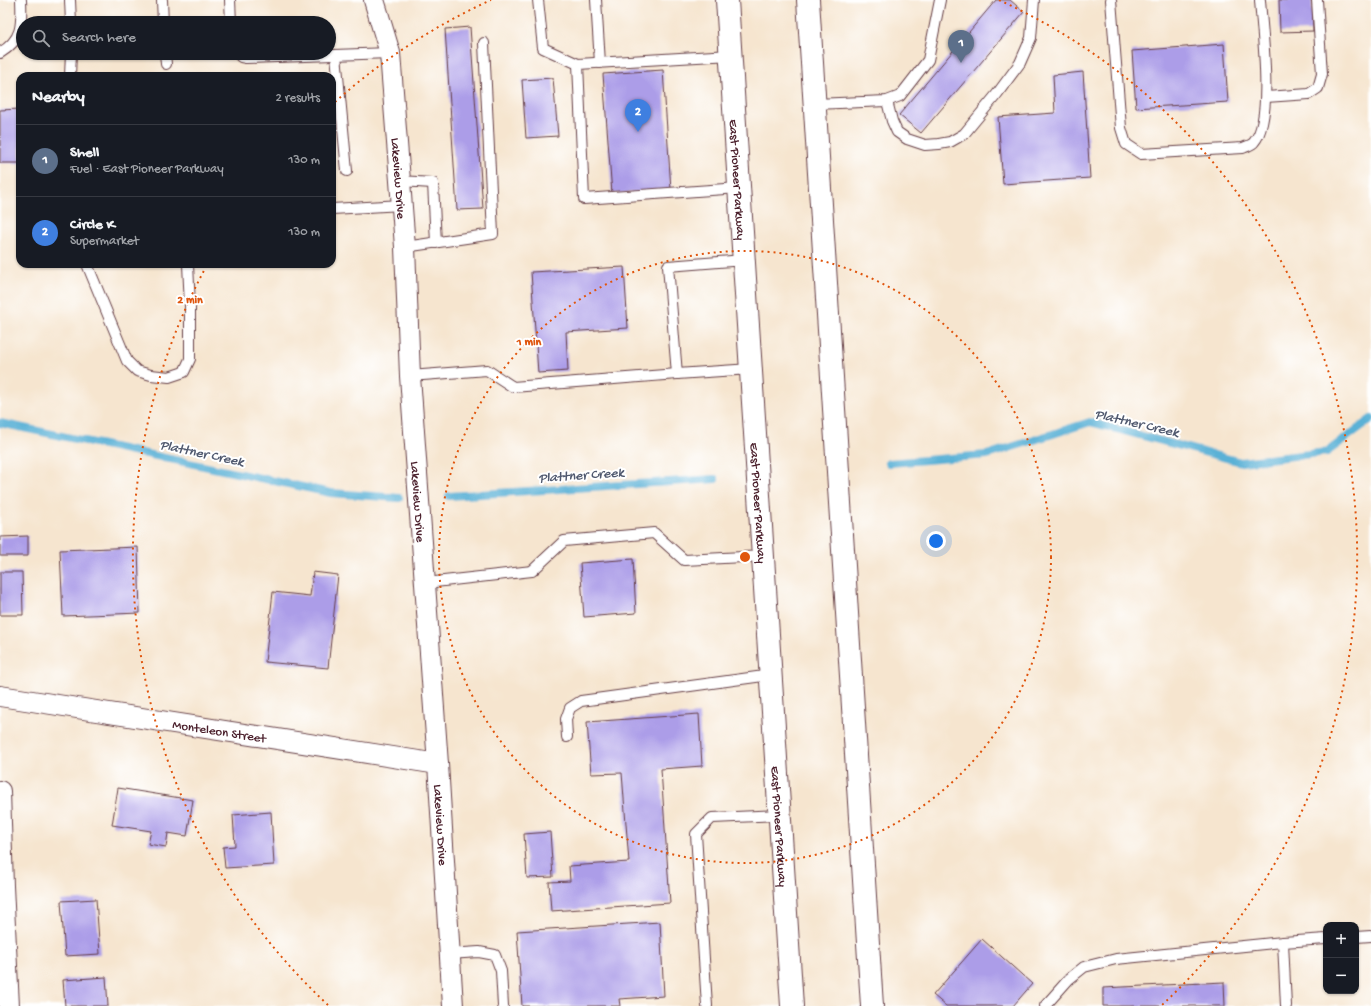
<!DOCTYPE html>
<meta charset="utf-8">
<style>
:root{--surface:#171b24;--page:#20242c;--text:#f1f3f6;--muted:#9ea1a6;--line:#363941;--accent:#0b8043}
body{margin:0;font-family:"Gochi Hand",sans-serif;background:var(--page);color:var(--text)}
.controls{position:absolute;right:12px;bottom:12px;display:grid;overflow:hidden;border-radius:8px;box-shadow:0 1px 3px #0004}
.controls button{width:36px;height:36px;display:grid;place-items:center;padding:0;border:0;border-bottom:1px solid var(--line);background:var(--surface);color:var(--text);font:20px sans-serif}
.you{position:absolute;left:936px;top:541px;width:14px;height:14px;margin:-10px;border:3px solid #fff;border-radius:50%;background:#1a73e8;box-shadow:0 0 0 6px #1a73e833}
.badge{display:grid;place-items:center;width:26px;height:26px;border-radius:50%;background:var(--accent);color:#fff;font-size:13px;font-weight:700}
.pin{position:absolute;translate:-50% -33px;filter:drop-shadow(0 1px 2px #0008)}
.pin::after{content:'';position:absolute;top:21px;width:14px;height:12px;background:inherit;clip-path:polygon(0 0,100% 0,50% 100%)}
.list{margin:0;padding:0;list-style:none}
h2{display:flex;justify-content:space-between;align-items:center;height:52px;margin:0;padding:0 16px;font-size:17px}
h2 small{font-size:13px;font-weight:400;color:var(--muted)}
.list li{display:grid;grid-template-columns:26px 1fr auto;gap:12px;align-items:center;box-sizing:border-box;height:72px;padding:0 16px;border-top:1px solid var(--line)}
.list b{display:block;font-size:15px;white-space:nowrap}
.list p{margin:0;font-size:13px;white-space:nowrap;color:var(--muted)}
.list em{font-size:13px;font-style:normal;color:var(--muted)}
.icon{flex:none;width:22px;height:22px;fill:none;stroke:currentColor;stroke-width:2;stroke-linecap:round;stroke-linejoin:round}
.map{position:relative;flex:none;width:1371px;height:1006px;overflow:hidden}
.search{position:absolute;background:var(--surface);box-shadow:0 1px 3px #0004;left:16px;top:16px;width:320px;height:44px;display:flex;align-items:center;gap:10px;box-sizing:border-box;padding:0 14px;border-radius:22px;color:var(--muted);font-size:15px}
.panel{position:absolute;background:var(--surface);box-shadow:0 1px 3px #0004;left:16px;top:72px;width:320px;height:196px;border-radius:12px}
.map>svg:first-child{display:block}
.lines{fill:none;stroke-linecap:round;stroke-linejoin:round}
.stream{stroke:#5ab1d6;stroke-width:8}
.building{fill:#ac9de8}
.service-casing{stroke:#643d44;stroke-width:12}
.minor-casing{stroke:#643d44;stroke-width:22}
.primary-casing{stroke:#643d44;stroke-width:24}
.service{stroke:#fff;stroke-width:10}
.minor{stroke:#fff;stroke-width:20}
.primary{stroke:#fff;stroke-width:22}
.ring{fill:none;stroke:#e0560e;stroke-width:2;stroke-dasharray:2 4}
.labels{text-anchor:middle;stroke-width:4;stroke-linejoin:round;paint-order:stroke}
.street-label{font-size:13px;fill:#4a1f2b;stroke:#fff}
.water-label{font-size:14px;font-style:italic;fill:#50596f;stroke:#fff}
.centre{fill:#e0560e;stroke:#fff;stroke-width:2}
.ring-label{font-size:12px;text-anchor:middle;font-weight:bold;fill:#e0560e;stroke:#fff;stroke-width:4;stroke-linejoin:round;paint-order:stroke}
</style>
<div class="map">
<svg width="1371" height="1006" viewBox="0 0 1371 1006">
<rect width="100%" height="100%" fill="#fff"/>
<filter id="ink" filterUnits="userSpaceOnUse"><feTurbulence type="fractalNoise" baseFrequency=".025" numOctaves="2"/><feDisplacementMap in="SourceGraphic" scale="8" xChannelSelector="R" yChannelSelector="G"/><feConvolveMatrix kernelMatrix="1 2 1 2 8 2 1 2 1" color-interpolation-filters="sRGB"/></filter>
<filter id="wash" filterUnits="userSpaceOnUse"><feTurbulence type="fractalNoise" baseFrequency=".012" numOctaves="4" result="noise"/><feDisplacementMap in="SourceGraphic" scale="16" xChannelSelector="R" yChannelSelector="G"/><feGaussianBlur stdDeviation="0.9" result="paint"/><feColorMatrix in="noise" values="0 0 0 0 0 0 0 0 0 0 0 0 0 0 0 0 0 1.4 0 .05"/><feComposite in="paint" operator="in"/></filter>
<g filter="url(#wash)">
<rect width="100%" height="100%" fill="#f6e5cf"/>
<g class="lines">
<g class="stream">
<path d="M0 423 331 493 399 498"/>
<path d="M889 463 987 455 1090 422 1241 462 1327 452 1371 419"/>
<path d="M449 496 715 479"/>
</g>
</g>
<g id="blocks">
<g class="building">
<path d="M996 0H1010L1024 12 921 133 899 115Z"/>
<path d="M1279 0H1312L1313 31 1280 32Z"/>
<path d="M470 27 483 209 457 210 445 29Z"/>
<path d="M1224 44 1228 102 1136 108 1132 51Z"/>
<path d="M663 70 671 190 612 194 603 74Z"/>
<path d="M1083 72 1090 178 1003 184 998 117 1055 113 1053 75Z"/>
<path d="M553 78 558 136 526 138 522 80Z"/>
<path d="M20 109V163H0V110Z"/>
<path d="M624 267 628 328 566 332 568 371 538 373 531 272Z"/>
<path d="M28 536V556H0V537Z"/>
<path d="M138 547 140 613 63 616 60 550Z"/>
<path d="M633 559 636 613 584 617 580 563Z"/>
<path d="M0 572H22L23 615H0Z"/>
<path d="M313 572 338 575 328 668 265 662 273 592 310 596Z"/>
<path d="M699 714 702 766 661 769 670 903 551 911 549 882 570 881 569 866 629 862 622 773 591 774 587 722Z"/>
<path d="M118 788 193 800 187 836 168 833 166 847 148 844 151 831 112 825Z"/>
<path d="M271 812 274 865 225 868 223 847 235 846 233 815Z"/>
<path d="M550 832 553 877 527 878 524 834Z"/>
<path d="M96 899 100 954 65 956 61 901Z"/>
<path d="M660 922 664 996 619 999 620 1006H522L517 931Z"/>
<path d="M982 939 1032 984 1013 1006H946L933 995Z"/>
<path d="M106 977 108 1006H65L63 980Z"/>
<path d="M1224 982 1225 1006H1103V988Z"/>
</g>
</g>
</g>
<g filter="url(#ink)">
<use href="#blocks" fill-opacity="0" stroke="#643d44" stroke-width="1"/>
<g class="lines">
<defs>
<g id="service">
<path d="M70 0 71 23"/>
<path d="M162 0 163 23"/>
<path d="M230 0 231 23"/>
<path d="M538 0 543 48 578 64"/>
<path d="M596 0 600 63"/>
<path d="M1111 0 1121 128 1126 144 1141 154 1243 148C1247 146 1252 145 1254 142 1274 120 1262 31 1260 0"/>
<path d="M0 53C23 39 22 24 21 0"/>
<path d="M165 53 166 64"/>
<path d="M237 53 241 57 246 58 390 53"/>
<path d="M336 55 347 171"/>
<path d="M731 55 578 64 584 199 739 188"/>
<path d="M70 76 71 53"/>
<path d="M1266 97 1309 94 1318 88 1322 74 1317 0"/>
<path d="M887 101 892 121 897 132 907 139 925 145 939 144 950 142 964 134 997 94 1020 63 1031 38 1034 0"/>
<path d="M815 104 887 101 900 96 928 60 940 0"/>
<path d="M400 181 433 183 436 243"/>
<path d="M332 209 402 205"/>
<path d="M405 247 493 234 484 43"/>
<path d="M87 264 127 361 137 371 151 375 169 377 184 372 190 359V306L188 264"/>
<path d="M677 374 668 266 744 260"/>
<path d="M410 376 487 370 513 387 677 374 751 369"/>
<path d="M426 583 532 571 564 541 654 533 684 560 763 556"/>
<path d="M567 737 566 719 570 708 581 701 771 675"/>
<path d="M1356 937 1371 936"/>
<path d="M1283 942 1286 1006"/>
<path d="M449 954 479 952 495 955 501 971 503 1006"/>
<path d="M707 1006 696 834 712 818 780 815"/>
<path d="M1045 1006 1069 979 1084 967 1116 959 1283 942 1326 939"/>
</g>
<g id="minor">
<path id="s1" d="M374 0 390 53 400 181 405 247 410 376 438 764 453 1006"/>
<path id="s2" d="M0 696 438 764"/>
<path d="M0 791 3 886 9 1006"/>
</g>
<g id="primary">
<path id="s3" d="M727 0 792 1006"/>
<path d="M808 0 872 1006"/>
</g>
</defs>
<use href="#service" class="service-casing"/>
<use href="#minor" class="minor-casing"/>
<use href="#primary" class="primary-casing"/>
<use href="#service" class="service"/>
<use href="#minor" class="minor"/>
<use href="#primary" class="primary"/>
</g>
</g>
<g class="ring">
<circle cx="745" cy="557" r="306"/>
<path d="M328 1005A612 612 0 0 1 207 265M335 102A612 612 0 0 1 491 0M999 0A612 612 0 0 1 1162 1005"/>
</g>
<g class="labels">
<g class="street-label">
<text dy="5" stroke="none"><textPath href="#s1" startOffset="181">Lakeview Drive</textPath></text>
<text dy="5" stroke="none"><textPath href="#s3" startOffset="180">East Pioneer Parkway</textPath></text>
<text dy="5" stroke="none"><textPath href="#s1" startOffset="505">Lakeview Drive</textPath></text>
<text dy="5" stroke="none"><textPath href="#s3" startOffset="504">East Pioneer Parkway</textPath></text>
<text dy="5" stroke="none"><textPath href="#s2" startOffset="222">Monteleon Street</textPath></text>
<text dy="5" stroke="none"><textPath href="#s1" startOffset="829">Lakeview Drive</textPath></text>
<text dy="5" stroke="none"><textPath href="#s3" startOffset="828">East Pioneer Parkway</textPath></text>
</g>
<g class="water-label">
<text transform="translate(1137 422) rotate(13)" y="5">Plattner Creek</text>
<text transform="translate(202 452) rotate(12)" y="5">Plattner Creek</text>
<text transform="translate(581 474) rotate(-4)" y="5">Plattner Creek</text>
</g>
</g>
<circle cx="745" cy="557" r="6" class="centre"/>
<g class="ring-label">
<text x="190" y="303">2 min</text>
<text x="529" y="345">1 min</text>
</g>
</svg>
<div class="controls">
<button>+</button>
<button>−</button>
</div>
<div class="you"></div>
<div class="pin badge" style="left:961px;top:63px;background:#5c6f8a">1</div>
<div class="pin badge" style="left:638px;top:132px;background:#3f7fe0">2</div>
<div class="search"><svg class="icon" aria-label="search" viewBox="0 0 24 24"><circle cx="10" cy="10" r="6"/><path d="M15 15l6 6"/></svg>Search here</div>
<section class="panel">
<h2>Nearby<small>2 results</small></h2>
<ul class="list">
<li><span class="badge" style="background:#5c6f8a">1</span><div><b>Shell</b><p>Fuel · East Pioneer Parkway</p></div><em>130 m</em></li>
<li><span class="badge" style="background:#3f7fe0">2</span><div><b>Circle K</b><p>Supermarket</p></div><em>130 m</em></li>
</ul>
</section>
</div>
